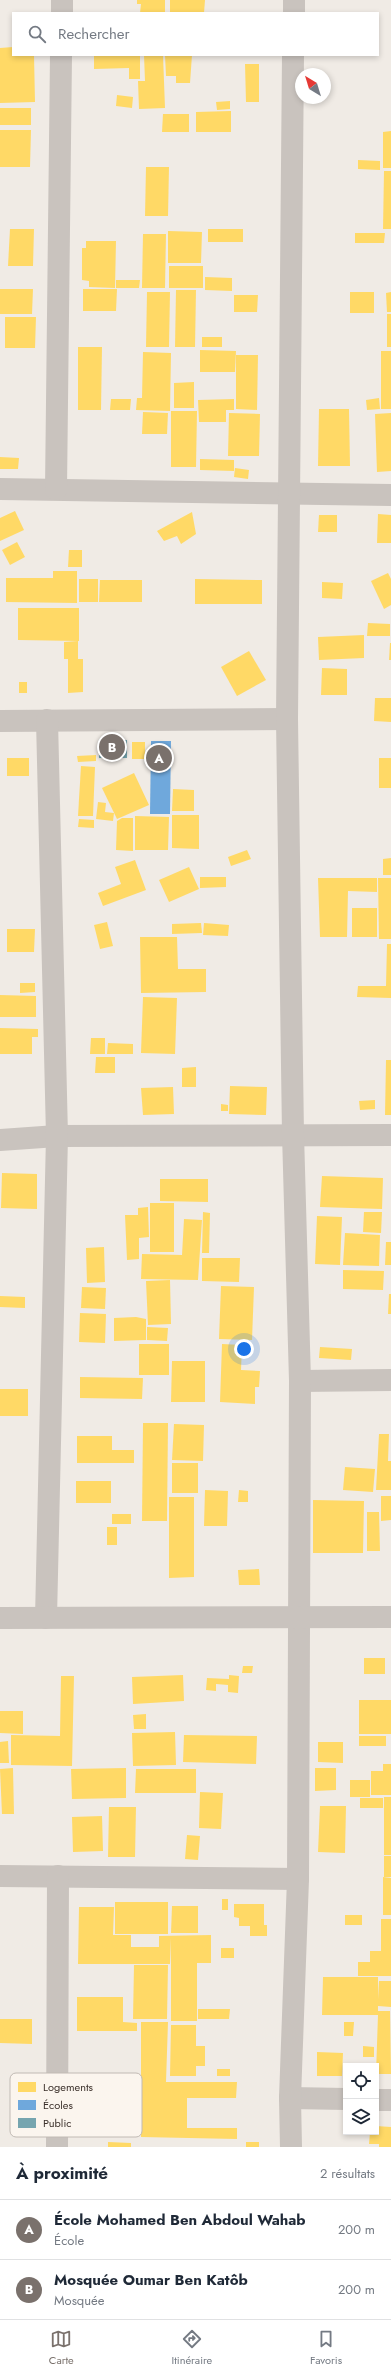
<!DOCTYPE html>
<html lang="fr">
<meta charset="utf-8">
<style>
:root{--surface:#fff;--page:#f2f2f3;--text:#1f2937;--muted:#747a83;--line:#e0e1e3;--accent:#7a716c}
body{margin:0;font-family:Jost,sans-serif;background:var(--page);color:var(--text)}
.controls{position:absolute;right:12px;bottom:12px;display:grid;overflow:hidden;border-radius:0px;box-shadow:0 2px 6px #0003}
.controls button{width:36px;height:36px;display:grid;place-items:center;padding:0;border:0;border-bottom:1px solid var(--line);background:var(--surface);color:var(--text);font:20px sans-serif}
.compass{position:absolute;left:295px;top:68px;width:36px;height:36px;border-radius:50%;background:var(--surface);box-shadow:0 2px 6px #0003;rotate:322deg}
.you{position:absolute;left:244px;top:1349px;width:14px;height:14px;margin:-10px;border:3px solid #fff;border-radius:50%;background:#1a73e8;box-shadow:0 0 0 6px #1a73e833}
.badge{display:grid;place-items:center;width:26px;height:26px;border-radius:50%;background:var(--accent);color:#fff;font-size:13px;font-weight:700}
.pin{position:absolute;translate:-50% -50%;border:2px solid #fff;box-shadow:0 1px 4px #0006}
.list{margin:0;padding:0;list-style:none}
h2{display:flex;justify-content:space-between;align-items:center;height:52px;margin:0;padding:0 16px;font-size:17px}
h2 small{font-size:13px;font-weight:400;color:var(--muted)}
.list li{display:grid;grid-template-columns:26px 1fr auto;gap:12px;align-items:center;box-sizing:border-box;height:60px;padding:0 16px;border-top:1px solid var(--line)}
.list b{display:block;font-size:15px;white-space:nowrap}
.list p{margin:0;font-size:13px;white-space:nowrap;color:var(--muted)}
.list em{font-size:13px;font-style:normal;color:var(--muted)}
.icon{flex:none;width:22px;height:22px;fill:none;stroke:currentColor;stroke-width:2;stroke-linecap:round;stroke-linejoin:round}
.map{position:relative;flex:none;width:391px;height:2147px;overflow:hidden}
.search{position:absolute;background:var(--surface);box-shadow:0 2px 6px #0003;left:12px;right:12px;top:12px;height:44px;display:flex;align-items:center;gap:10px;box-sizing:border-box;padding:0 14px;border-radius:0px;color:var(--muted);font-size:15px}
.sheet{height:172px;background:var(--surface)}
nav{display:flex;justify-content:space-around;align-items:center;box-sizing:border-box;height:56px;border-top:1px solid var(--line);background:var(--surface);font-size:11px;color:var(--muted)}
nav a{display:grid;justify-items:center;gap:2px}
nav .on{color:var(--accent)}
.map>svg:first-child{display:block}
.homes{fill:#ffd966}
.schools{fill:#6fa8dc}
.public{fill:#76a5af}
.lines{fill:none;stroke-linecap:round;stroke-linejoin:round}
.minor{stroke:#c9c3be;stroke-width:22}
.tertiary{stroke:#c9c3be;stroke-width:22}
.key{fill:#fbf5ee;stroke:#c1bab4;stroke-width:1}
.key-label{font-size:11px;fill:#3b302b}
</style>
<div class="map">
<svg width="391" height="2147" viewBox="0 0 391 2147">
<rect width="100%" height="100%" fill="#f0ebe5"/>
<g class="homes">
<path d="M137 0H165V13H140L141 4H137Z"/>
<path d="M170 0H205L204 13H170Z"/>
<path d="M13 47V55H34L35 102 0 103V48Z"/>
<path d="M94 55H140V79H129V68L94 69Z"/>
<path d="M144 55H163L165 108 139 109 138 81H145Z"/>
<path d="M165 55H192L190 83H176V76H166Z"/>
<path d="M245 64H259V102H246Z"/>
<path d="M117 95 133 97 132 108 116 106Z"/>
<path d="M230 101V109L217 110 216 102Z"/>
<rect x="0" y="108" width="31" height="17"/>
<path d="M231 111V132H196V112Z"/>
<path d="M163 114H189V132H162Z"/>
<path d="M0 130H31L30 167H0Z"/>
<path d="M391 131V168H383V132Z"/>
<path d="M358 160 380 161V170L358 169Z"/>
<path d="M146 167H169L168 216H145Z"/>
<path d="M384 171H391V229H383Z"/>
<path d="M10 229H34L33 266H8Z"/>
<rect x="208" y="229" width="35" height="13"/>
<path d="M168 231 202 232 201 263H168Z"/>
<path d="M355 233H385L384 243H355Z"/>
<path d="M143 234H166L165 288H142Z"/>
<path d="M86 241H116L115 288 89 287V281L82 280V248H86Z"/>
<rect x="169" y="266" width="34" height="22"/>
<path d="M205 277 232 278V291L205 290Z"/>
<path d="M116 280H140L139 288H116Z"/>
<path d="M0 289H33L32 314H0Z"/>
<path d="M83 289H117L116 311H83Z"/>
<path d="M176 290H196L195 347H175Z"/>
<path d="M147 292H170L169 347H146Z"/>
<rect x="350" y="292" width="24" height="21"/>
<path d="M391 292V312H387L386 293Z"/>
<path d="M234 295H258L257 312H234Z"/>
<rect x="387" y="314" width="4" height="33"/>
<path d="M5 317H36L35 348H5Z"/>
<rect x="202" y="337" width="20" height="10"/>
<path d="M78 347H102L101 410H78Z"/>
<path d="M200 350 236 351 235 372H200Z"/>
<rect x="381" y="351" width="10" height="58"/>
<path d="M143 352 171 353 170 411 136 410 137 398H142Z"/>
<path d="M236 355H258L257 410 236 409Z"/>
<path d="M194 382V408H174V383Z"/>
<path d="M379 398 380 409 367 410 366 400Z"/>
<path d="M111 399H131L130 410H110Z"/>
<path d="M234 399V410H226V422H199L198 400Z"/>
<path d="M319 409H349L350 466H318Z"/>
<path d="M171 411H197L196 467H171Z"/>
<path d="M143 412 168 413 167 434H142Z"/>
<path d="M229 413 260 414 259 456H228Z"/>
<path d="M391 413V471L377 472 375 414Z"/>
<path d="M0 457 19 458 18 469H0Z"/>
<path d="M200 459 234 460V471L200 470Z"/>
<path d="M235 468 249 470 248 479 234 477Z"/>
<path d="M15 511 24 530 0 541V518Z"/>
<path d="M192 512 196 534 181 544 177 536 164 541 157 531Z"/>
<path d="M378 514 391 515V543H377Z"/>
<path d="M319 515H337V532H318Z"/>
<path d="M17 542 25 557 10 565 2 550Z"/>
<path d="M69 550H82V567H68Z"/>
<path d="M53 571H77V603L6 602V578H53Z"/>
<path d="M388 573 391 579V605L384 609 371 581Z"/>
<rect x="79" y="579" width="19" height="23"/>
<path d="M195 579 262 580V604H195Z"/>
<path d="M100 580H142V602H99Z"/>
<path d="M322 582 343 583 342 599 322 598Z"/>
<path d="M18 608H79V641L18 640Z"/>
<path d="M368 623 390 624V636H367Z"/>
<path d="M364 635V658L319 660 318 637Z"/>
<path d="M78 641V659H71H83V692L68 693V659H64V642Z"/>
<path d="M390 643H391V660H389Z"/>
<path d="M249 651 266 680 237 696 221 667Z"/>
<path d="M322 668 347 669V695H321Z"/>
<rect x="19" y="682" width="8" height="11"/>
<path d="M375 698H391V722L374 721Z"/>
<rect x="132" y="742" width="13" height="17"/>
<path d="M96 755V761L78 762 77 756Z"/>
<rect x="7" y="758" width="22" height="18"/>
<rect x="379" y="758" width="12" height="30"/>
<path d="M81 766 95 767 93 816H78Z"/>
<path d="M134 773 149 805 117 819 102 788Z"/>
<path d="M173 789 194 790V811H172Z"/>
<path d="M98 802 106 803 105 812 114 813 113 821 96 819Z"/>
<path d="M172 815H199V849L172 848Z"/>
<path d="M135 816 169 817 168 850H135Z"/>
<path d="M122 818H133V851L116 850 117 821Z"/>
<path d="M79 819 94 820V828L78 827Z"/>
<path d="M247 850 251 859 231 866 228 857Z"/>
<path d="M391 858V875H383V859Z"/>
<path d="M135 860 146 890 103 906 98 893 121 884 115 867Z"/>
<path d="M189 867 199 889 169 902 159 880Z"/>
<path d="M200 877H226V887L200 888Z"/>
<path d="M318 878H377V892L348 891 347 937H320Z"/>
<path d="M378 878H391V939H379Z"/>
<rect x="352" y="908" width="25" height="29"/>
<path d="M107 922 113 946 100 949 94 925Z"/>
<path d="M201 923 202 933 172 934V924Z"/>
<path d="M204 923 229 925 228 936 203 935Z"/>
<path d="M7 929H35L34 952H7Z"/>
<path d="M140 937H177L178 969H206V992L141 993Z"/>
<path d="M387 944H391V998L357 997 358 986H386Z"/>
<path d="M20 983H35V992L20 993Z"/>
<path d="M0 995 36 996V1017H0Z"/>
<path d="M143 997 177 998 175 1054 141 1053Z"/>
<path d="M0 1028 38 1029V1037H32V1054H0Z"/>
<path d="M91 1038H105V1054H90Z"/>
<path d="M108 1043 133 1044V1054H107Z"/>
<path d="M96 1057H115V1073H95Z"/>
<path d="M386 1060H391V1115H385Z"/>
<path d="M196 1067V1087H182V1068Z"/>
<path d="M230 1086 267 1087 266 1115 229 1114Z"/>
<path d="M173 1087 174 1114 143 1115 141 1088Z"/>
<path d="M375 1100V1109L360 1110 359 1101Z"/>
<path d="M221 1104 228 1105V1111H221Z"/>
<path d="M2 1173 37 1174V1209L1 1208Z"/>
<path d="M322 1176 383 1178 382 1209 320 1207Z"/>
<path d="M160 1179H208V1202L160 1201Z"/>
<rect x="150" y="1203" width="24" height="49"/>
<path d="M148 1207 149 1237 139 1238V1259L127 1260 125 1215H138V1208Z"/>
<path d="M203 1212 210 1213 209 1253H202Z"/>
<path d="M364 1212H382L381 1233 363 1232Z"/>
<path d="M317 1216 342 1217 340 1265 315 1264Z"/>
<path d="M184 1219 202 1220 198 1280 141 1279 142 1254 182 1255Z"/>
<path d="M345 1233 380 1235 379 1266 343 1265Z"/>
<path d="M386 1242H391V1265H385Z"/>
<path d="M104 1247 105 1282 87 1283 86 1248Z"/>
<path d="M202 1258H240L239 1282 202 1281Z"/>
<path d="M343 1270 384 1271 383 1290 343 1289Z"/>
<path d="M170 1280 171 1324 148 1325 146 1281Z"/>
<path d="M221 1286 254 1287 252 1340 219 1339Z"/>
<path d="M82 1287 106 1288 105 1309 81 1308Z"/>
<path d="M389 1294H391V1314H388Z"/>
<path d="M0 1296 25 1297V1308L0 1307Z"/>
<path d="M80 1313 106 1314 105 1343 79 1342Z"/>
<path d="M136 1317 146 1319V1340L114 1341V1318Z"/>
<path d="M147 1327 168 1328 167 1341 147 1340Z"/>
<rect x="139" y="1344" width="30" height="31"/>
<path d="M222 1344 242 1345 241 1370 260 1371 259 1387H255V1404L220 1402Z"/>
<path d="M320 1347 352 1349 351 1360 319 1358Z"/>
<path d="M172 1361H205V1402H171Z"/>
<path d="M80 1377 143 1378 142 1399 80 1398Z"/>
<rect x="0" y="1389" width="28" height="27"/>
<path d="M143 1423H168L167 1521H142Z"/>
<path d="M174 1424 204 1425 203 1461 172 1460Z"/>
<path d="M379 1434H389L388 1461H391V1490H376Z"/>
<path d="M77 1436H112V1450H134V1463H77Z"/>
<rect x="172" y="1463" width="26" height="30"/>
<path d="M345 1467 375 1469 373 1492 343 1490Z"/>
<rect x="76" y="1481" width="35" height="22"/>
<path d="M205 1490 228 1491 227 1526H204Z"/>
<path d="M239 1490 248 1491V1502H238Z"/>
<path d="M381 1496H391V1520L381 1521Z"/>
<path d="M169 1497H194V1577L169 1578Z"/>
<path d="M313 1500 364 1501 363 1553H313Z"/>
<path d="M367 1512H379L380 1551H367Z"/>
<rect x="112" y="1514" width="19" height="10"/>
<rect x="107" y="1527" width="10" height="18"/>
<path d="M259 1569 260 1585H239L238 1570Z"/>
<rect x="364" y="1658" width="21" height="16"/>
<path d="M243 1666H253L252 1673H242Z"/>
<path d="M183 1675 184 1701 133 1704 132 1677Z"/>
<path d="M229 1675 239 1676 238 1693 228 1692V1685L216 1684V1691L206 1690 207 1678 229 1679Z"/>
<path d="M61 1676H74L72 1766 11 1765V1735L60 1736Z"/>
<rect x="359" y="1700" width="32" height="34"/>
<path d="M0 1711H23V1734L0 1733Z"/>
<path d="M146 1714V1729H134L133 1715Z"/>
<path d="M175 1732 176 1765 133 1766 132 1733Z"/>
<path d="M184 1735 257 1736 256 1764 183 1762Z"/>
<rect x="359" y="1736" width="27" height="10"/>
<path d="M8 1741 9 1763H0V1742Z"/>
<path d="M318 1742H343V1763L318 1762Z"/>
<path d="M383 1764H391V1795H371V1771H383Z"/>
<path d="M13 1768 14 1814H2L0 1769Z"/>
<path d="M126 1768V1798L72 1799 71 1769Z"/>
<path d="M315 1768H336V1790L315 1791Z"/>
<path d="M136 1769H196V1793H135Z"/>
<rect x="350" y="1780" width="20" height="17"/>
<path d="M200 1792 223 1793 221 1829 199 1828Z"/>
<rect x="384" y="1797" width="7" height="58"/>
<rect x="360" y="1798" width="23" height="10"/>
<path d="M320 1806H346L345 1853 318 1852Z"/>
<path d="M109 1807H136L135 1857H108Z"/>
<path d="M102 1816 103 1851 73 1852 72 1817Z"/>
<path d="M187 1835 200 1836 198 1860 185 1859Z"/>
<rect x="384" y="1856" width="7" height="21"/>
<path d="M383 1877 391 1878V1915H383Z"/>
<rect x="222" y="1899" width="6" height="11"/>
<rect x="115" y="1902" width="53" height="32"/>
<path d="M234 1904H264V1925H267V1936H250V1926H239V1918L234 1917Z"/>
<path d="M172 1906H198V1933H171Z"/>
<path d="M79 1907H114L113 1935H131V1947H159V1936L211 1935V1963H197V2021H171V1938L170 1964H78Z"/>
<rect x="345" y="1915" width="17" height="10"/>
<path d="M381 1919H391V1976H358V1962H370V1951H381Z"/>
<rect x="221" y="1948" width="13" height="10"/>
<path d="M134 1965H168L167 2019H133Z"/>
<path d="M323 1977H378V1999L379 1981H391V2007L378 2006V2011H390L391 2074H376L378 2015H322Z"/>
<path d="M77 1997H123V2022L137 2023V2031H77Z"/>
<path d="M198 2009H230L229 2019H198Z"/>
<path d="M0 2019H32V2044L0 2043Z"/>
<path d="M141 2022H168L166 2082H237L236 2098H187V2128H237V2139L141 2137Z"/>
<path d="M344 2022H354L353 2036H344Z"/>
<path d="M171 2025H196V2046H205V2066H196V2076H170Z"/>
<path d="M363 2046 374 2047V2057H363Z"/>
<path d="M317 2052 343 2053 342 2076H317Z"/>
<rect x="217" y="2069" width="13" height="7"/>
<path d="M376 2126 391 2127V2147H379V2144H369L370 2132H376Z"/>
<path d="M108 2142 131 2143V2147H108Z"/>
<rect x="246" y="2142" width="13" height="5"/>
</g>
<path class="schools" d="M151 741H171L170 814H150Z"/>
<path class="public" d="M99 739 127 740V758H99Z"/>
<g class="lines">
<g class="minor">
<path d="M62 13V0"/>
<path d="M294 13V0"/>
<path d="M0 489 391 495"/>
<path d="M56 489 61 55"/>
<path d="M0 721 287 719"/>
<path d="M0 1140 57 1136 391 1135"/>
<path d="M300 1381 391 1380"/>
<path d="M46 1618 57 1136 47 720"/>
<path d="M0 1876 298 1879"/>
<path d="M290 2098 346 2099"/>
<path d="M376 2100H391"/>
<path d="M57 2147 58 1876"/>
<path d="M291 2147 290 2098 298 1879 300 1381 293 1134 287 719 293 55"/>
</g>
<path class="tertiary" d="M0 1618 391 1617"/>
</g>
<rect x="10" y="2073" width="132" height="64" rx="6" class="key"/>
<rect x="18" y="2082" width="18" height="10" fill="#ffd966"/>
<rect x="18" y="2100" width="18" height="10" fill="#6fa8dc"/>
<rect x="18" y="2118" width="18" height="10" fill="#76a5af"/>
<g class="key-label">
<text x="43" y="2091">Logements</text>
<text x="43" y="2109">Écoles</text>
<text x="43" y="2127">Public</text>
</g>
</svg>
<div class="controls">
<button><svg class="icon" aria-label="locate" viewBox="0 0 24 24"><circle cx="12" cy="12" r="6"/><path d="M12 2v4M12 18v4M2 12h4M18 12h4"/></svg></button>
<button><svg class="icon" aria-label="layers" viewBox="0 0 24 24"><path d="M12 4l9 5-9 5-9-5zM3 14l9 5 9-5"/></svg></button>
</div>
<svg class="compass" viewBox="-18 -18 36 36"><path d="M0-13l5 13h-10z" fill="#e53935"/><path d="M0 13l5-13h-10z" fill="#747a83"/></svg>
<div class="you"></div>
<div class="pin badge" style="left:159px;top:758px">A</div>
<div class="pin badge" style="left:112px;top:747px">B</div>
<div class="search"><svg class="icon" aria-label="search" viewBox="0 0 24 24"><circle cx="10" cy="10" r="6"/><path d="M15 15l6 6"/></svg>Rechercher</div>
</div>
<section class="sheet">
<h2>À proximité<small>2 résultats</small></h2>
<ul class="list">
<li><span class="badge">A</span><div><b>École Mohamed Ben Abdoul Wahab</b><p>École</p></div><em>200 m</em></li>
<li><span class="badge">B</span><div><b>Mosquée Oumar Ben Katôb</b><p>Mosquée</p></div><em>200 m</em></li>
</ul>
</section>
<nav>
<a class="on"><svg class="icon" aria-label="map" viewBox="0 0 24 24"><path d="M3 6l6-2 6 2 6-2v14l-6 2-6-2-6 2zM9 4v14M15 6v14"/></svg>Carte</a>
<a><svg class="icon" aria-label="directions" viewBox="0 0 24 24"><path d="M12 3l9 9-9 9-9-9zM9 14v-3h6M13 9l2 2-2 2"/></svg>Itinéraire</a>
<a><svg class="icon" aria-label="saved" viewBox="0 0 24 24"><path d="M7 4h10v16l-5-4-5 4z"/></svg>Favoris</a>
</nav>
